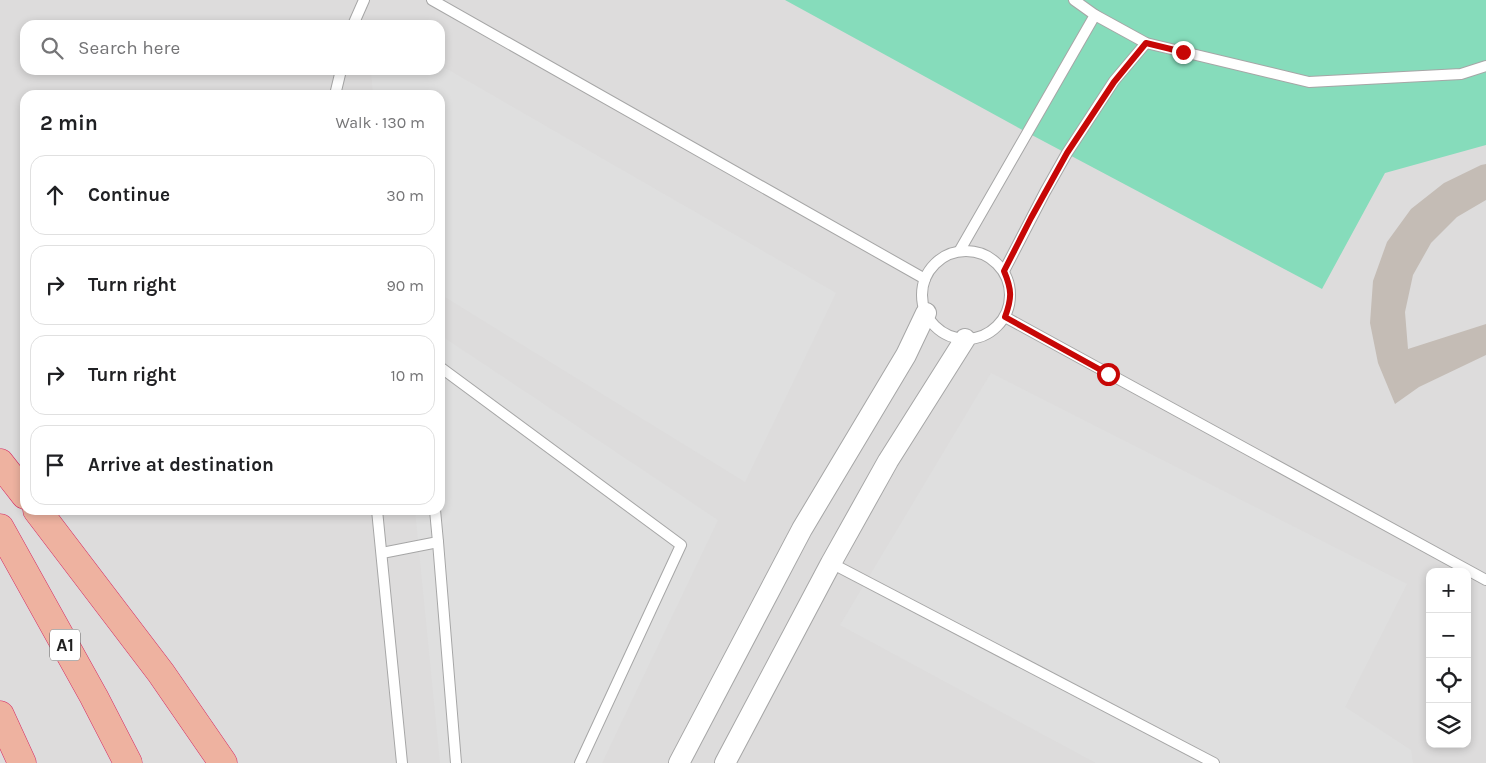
<!DOCTYPE html>
<meta charset="utf-8">
<style>
:root{--surface:#fff;--page:#f2f2f2;--text:#202124;--muted:#757577;--line:#e0e0e0}
body{margin:0;font-family:Karla,sans-serif;background:var(--page);color:var(--text)}
.controls{position:absolute;right:15px;bottom:15px;display:grid;overflow:hidden;border-radius:10px;box-shadow:0 2px 8px #0003}
.controls button{width:45px;height:45px;display:grid;place-items:center;padding:0;border:0;border-bottom:1px solid var(--line);background:var(--surface);color:var(--text);font:25px sans-serif}
.stop{position:absolute;width:15px;height:15px;margin:-11px;border:4px solid #c70706;border-radius:50%;background:#fff}
.stop.end{background:#c70706;border-color:#fff;box-shadow:0 1px 5px #0008}
.list{margin:0;padding:0;list-style:none}
h2{display:flex;justify-content:space-between;align-items:center;height:65px;margin:0;padding:0 20px;font-size:21px}
h2 small{font-size:16px;font-weight:400;color:var(--muted)}
.list li{display:grid;grid-template-columns:32px 1fr auto;gap:15px;align-items:center;box-sizing:border-box;height:80px;margin:0 10px 10px;padding:0 10px;border:1px solid var(--line);border-radius:15px}
.list b{display:block;font-size:19px;white-space:nowrap}
.list em{font-size:16px;font-style:normal;color:var(--muted)}
.icon{flex:none;width:28px;height:28px;fill:none;stroke:currentColor;stroke-width:2;stroke-linecap:round;stroke-linejoin:round}
.map{position:relative;flex:none;width:1486px;height:763px;overflow:hidden}
.search{position:absolute;background:var(--surface);box-shadow:0 2px 8px #0003;left:20px;top:20px;width:425px;height:55px;display:flex;align-items:center;gap:12px;box-sizing:border-box;padding:0 18px;border-radius:15px;color:var(--muted);font-size:19px}
.panel{position:absolute;background:var(--surface);box-shadow:0 2px 8px #0003;left:20px;top:90px;width:425px;height:425px;border-radius:15px}
.map>svg:first-child{display:block}
.residential{fill:#dddcdc;fill-rule:evenodd}
.pitch{fill:#86dcbb}
.parking{fill:#dfdfdf}
.building{fill:#c4bcb5}
.lines{fill:none;stroke-linecap:round;stroke-linejoin:round}
.service-casing{stroke:#a6a6a6;stroke-width:12}
.minor-casing{stroke:#a6a6a6;stroke-width:22}
.trunk-casing{stroke:#d52a64;stroke-width:29}
.service{stroke:#fff;stroke-width:10}
.minor{stroke:#fff;stroke-width:20}
.trunk{stroke:#eeb2a0;stroke-width:28}
.route{stroke:#c70706;stroke-width:6}
.labels{text-anchor:middle;stroke-width:4;stroke-linejoin:round;paint-order:stroke}
.shield{fill:#fff;stroke:#626262;stroke-width:1}
.shield-label{font-size:18px;font-weight:bold;fill:#1f1f1f}
</style>
<div class="map">
<svg width="1486" height="763" viewBox="0 0 1486 763">
<rect width="100%" height="100%" fill="#efece5"/>
<path class="residential" d="M0 0H1486V763H0ZM25 25H440V70H25ZM25 95H440V510H25ZM1430 572H1467V744H1430Z"/>
<path class="pitch" d="M785 0H1486V145L1385 173 1322 289 1028 133Z"/>
<g class="parking">
<path d="M440 65 836 293 745 482 440 294V95H373L371 70H440Z"/>
<path d="M440 335 718 520 602 763H440L415 510H440Z"/>
<path d="M991 373 1407 584 1345 707 1411 750 1413 763H1096L840 625Z"/>
</g>
<path class="building" d="M1486 164V200L1457 217 1431 243 1413 275 1405 312 1408 349 1486 324V355L1419 387 1395 404 1378 363 1370 323 1373 281 1387 242 1411 209 1444 183 1481 165Z"/>
<g class="lines">
<defs>
<g id="service">
<path d="M432 0 925 279"/>
<path d="M1074 0 1095 15 1146 43 1309 82 1461 74 1486 66"/>
<path d="M353 25 364 0"/>
<path d="M335 95 341 70"/>
<path d="M960 250 1095 15"/>
<circle cx="966" cy="295" r="44"/>
<path d="M1004 271 1045 192 1067 153 1114 81 1146 43"/>
<path d="M1005 317 1486 580"/>
<path d="M440 367 681 545 580 763"/>
<path d="M377 510 402 763"/>
<path d="M438 542 456 763"/>
<path d="M382 553 438 542 435 510"/>
<path d="M831 563 1214 763"/>
</g>
<g id="minor">
<path d="M679 763 802 529 906 355 926 313"/>
<path d="M725 763 831 563 888 461 965 339"/>
</g>
<g id="trunk">
<path d="M0 463 25 495"/>
<path d="M37 510 161 673 223 763"/>
<path d="M0 528 94 697 128 763"/>
<path d="M0 715 22 763"/>
</g>
</defs>
<use href="#service" class="service-casing"/>
<use href="#minor" class="minor-casing"/>
<use href="#trunk" class="trunk-casing"/>
<use href="#service" class="service"/>
<use href="#minor" class="minor"/>
<use href="#trunk" class="trunk"/>
</g>
<g class="lines">
<path class="route" d="M1108 374 1005 317C1012 298 1012 290 1004 271L1031 218 1067 153 1114 82 1146 43 1183 52"/>
</g>
<g class="labels">
<rect class="shield" x="50" y="629.5" width="30" height="31" rx="4"/>
<g class="shield-label">
<text x="65" y="651">A1</text>
</g>
</g>
</svg>
<div class="controls">
<button>+</button>
<button>−</button>
<button><svg class="icon" aria-label="locate" viewBox="0 0 24 24"><circle cx="12" cy="12" r="6"/><path d="M12 2v4M12 18v4M2 12h4M18 12h4"/></svg></button>
<button><svg class="icon" aria-label="layers" viewBox="0 0 24 24"><path d="M12 4l9 5-9 5-9-5zM3 14l9 5 9-5"/></svg></button>
</div>
<div class="stop" style="left:1108px;top:374px"></div>
<div class="stop end" style="left:1183px;top:52px"></div>
<div class="search"><svg class="icon" aria-label="search" viewBox="0 0 24 24"><circle cx="10" cy="10" r="6"/><path d="M15 15l6 6"/></svg>Search here</div>
<section class="panel">
<h2>2 min<small>Walk · 130 m</small></h2>
<ul class="list">
<li><svg class="icon" aria-label="ahead" viewBox="0 0 24 24"><path d="M12 20V5M6 11l6-6 6 6"/></svg><div><b>Continue</b></div><em>30 m</em></li>
<li><svg class="icon" aria-label="right" viewBox="0 0 24 24"><path d="M7 20v-9h11M14 6l5 5-5 5"/></svg><div><b>Turn right</b></div><em>90 m</em></li>
<li><svg class="icon" aria-label="right" viewBox="0 0 24 24"><path d="M7 20v-9h11M14 6l5 5-5 5"/></svg><div><b>Turn right</b></div><em>10 m</em></li>
<li><svg class="icon" aria-label="arrive" viewBox="0 0 24 24"><path d="M6 21V4h12l-3 4 3 4H6"/></svg><div><b>Arrive at destination</b></div></li>
</ul>
</section>
</div>
